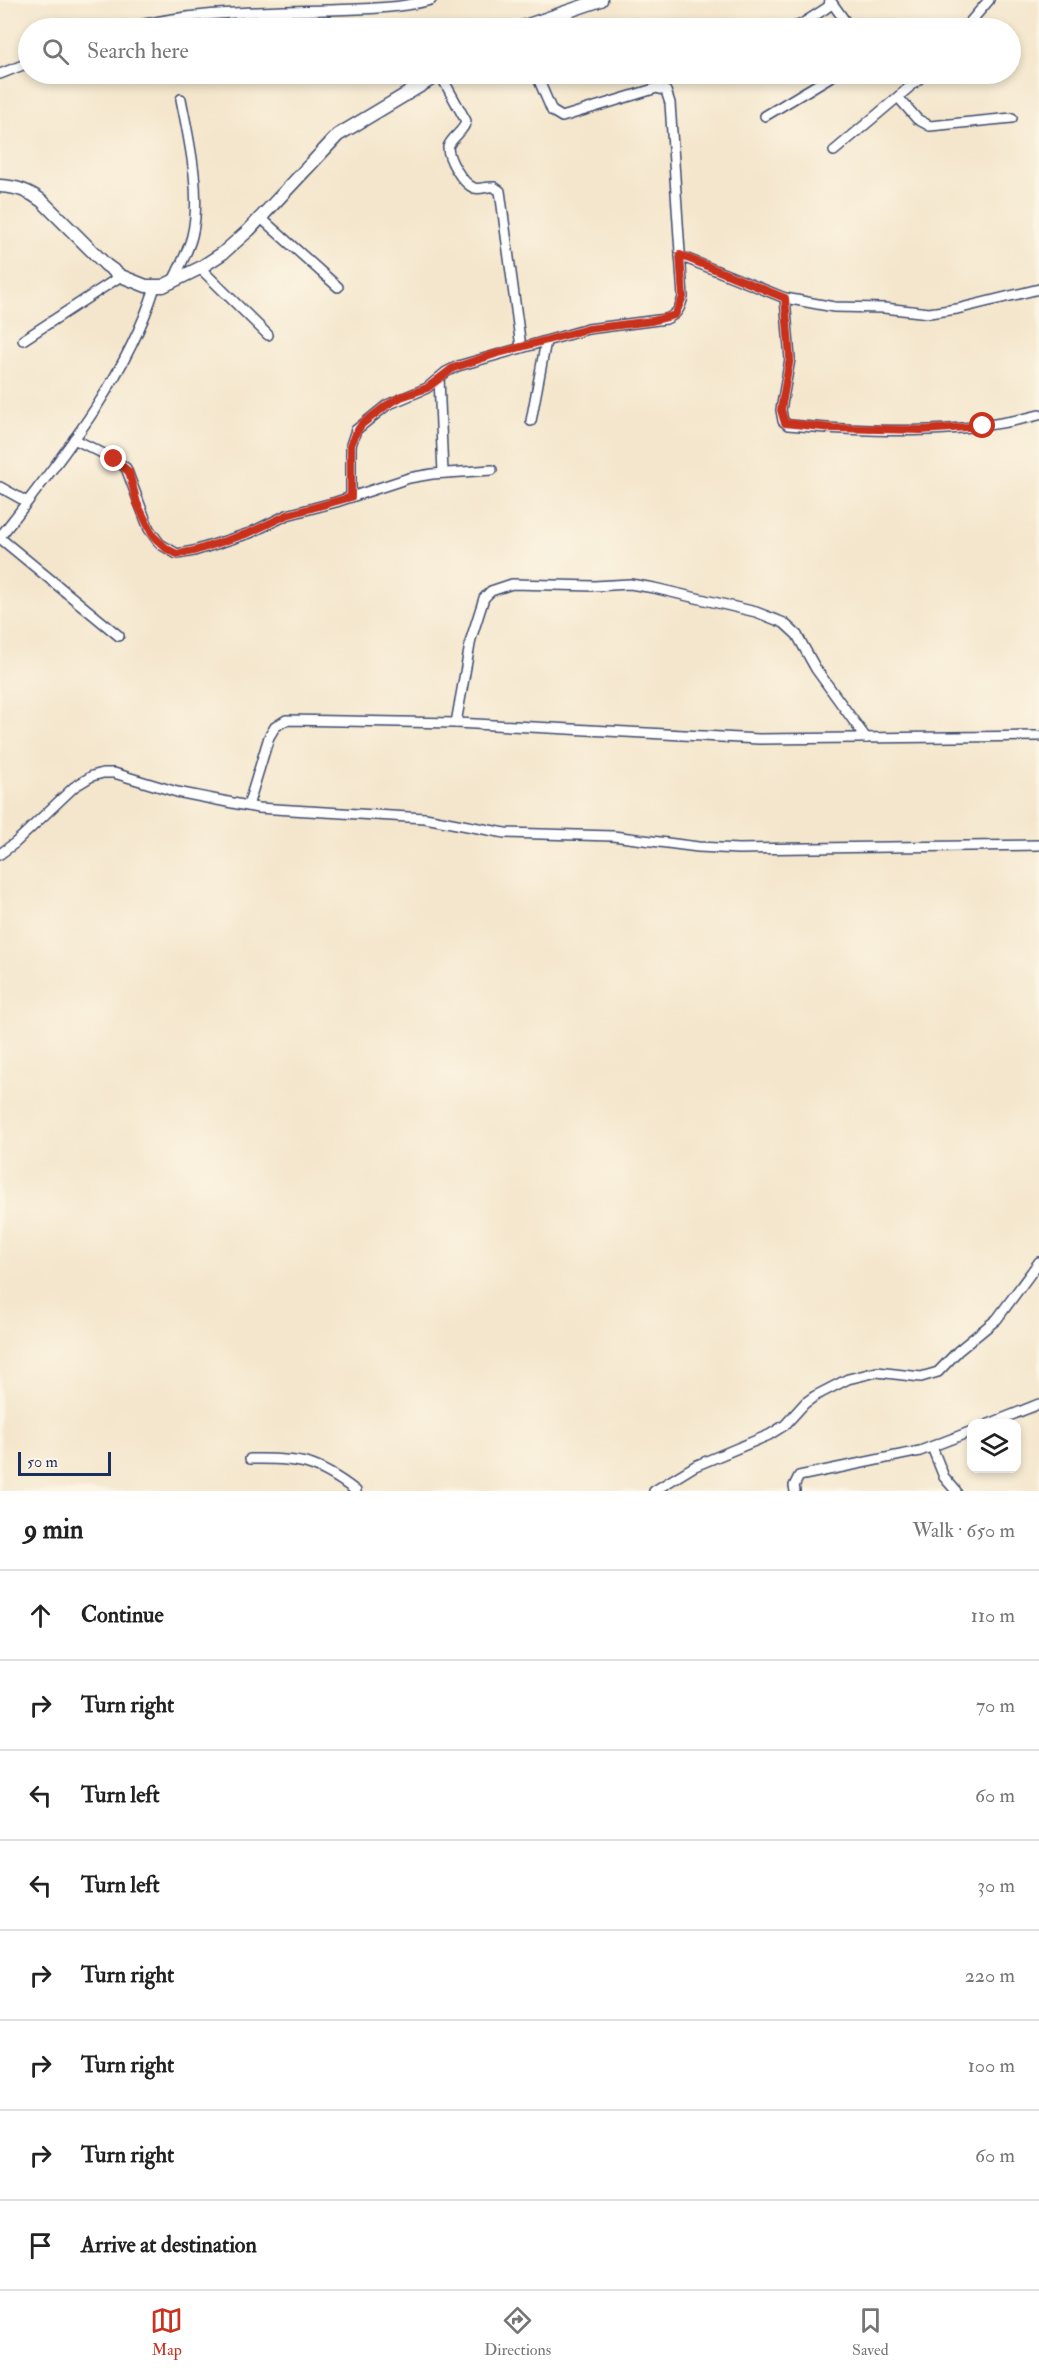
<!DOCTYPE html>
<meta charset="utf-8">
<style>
:root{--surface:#fff;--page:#f6f6f6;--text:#222;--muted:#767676;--line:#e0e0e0;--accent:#c8321e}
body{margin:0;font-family:"IM FELL Double Pica",serif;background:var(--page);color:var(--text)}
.controls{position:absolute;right:18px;bottom:18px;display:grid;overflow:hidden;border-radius:12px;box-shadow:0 3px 9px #0003}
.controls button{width:54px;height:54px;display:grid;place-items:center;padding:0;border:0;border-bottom:2px solid var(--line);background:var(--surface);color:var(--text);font:30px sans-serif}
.scale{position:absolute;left:18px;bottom:15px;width:93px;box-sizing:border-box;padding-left:6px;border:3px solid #1b2f5e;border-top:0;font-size:16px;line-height:21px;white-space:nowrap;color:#1b2f5e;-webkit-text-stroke:4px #fcf5e5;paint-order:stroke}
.stop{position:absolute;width:18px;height:18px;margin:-14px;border:4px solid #c8321e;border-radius:50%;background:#fff}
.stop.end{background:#c8321e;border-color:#fff;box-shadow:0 2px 6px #0008}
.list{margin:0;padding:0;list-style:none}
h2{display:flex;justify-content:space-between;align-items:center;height:78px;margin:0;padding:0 24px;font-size:26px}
h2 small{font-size:20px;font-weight:400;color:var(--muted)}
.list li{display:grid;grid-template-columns:39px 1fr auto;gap:18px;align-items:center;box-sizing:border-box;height:90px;padding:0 24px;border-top:2px solid var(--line)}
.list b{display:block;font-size:22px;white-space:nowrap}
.list em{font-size:20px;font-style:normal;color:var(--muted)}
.icon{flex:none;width:33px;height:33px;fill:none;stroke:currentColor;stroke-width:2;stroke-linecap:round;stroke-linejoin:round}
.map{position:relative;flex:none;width:1039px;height:1491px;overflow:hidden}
.search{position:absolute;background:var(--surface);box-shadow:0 3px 9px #0003;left:18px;right:18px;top:18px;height:66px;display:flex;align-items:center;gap:15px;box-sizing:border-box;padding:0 21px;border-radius:33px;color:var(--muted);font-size:22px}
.sheet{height:798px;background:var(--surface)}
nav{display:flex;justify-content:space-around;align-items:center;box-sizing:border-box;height:84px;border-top:2px solid var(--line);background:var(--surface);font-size:16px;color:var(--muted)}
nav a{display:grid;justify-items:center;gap:3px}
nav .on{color:var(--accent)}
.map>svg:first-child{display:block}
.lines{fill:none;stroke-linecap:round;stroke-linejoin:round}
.minor-casing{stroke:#3c4a6e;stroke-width:12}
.tertiary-casing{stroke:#3c4a6e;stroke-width:15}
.minor{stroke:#fff;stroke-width:9}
.tertiary{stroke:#fff;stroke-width:12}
.route{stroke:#c8321e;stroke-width:8}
</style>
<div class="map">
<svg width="1039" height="1491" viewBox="0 0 1039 1491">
<rect width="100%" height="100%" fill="#fcf5e5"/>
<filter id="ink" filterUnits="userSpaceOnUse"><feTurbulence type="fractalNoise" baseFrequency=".0167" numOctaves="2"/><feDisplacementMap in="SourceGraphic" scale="12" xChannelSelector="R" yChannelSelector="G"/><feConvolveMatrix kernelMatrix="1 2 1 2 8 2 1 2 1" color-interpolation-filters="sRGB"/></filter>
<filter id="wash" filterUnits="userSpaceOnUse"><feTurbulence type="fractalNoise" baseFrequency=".008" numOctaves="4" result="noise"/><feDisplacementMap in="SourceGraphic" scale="24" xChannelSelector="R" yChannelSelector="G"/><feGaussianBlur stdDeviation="1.35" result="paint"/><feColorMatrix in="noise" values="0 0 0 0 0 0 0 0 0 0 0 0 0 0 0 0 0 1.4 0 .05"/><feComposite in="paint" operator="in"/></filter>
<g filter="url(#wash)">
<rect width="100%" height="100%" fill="#f4e6cc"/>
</g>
<g filter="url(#ink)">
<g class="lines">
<defs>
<g id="minor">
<path d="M830 0 850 28"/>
<path d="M128 28C191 11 261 12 326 10 361 9 397 9 431 0"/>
<path d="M788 28 800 25 825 9 829 6 830 0"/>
<path d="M965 28 989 0"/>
<path d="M0 74 28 63"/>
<path d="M440 74 466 121C464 132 452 136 448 147 448 159 462 183 474 188 481 190 487 186 494 187L500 191 521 347"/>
<path d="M898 97 917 119 930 126 1012 118"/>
<path d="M765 116 835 74"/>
<path d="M834 151 925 74"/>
<path d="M261 218 338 287"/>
<path d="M680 256 785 298 834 307 884 308 929 313 957 309 1039 289"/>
<path d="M200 268 268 335"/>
<path d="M172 283C179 268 188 252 192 236 202 195 189 140 181 99"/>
<path d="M785 298 790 359 781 410 783 421 788 425C870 432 959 436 1039 415"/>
<path d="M23 340 121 276"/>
<path d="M439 378 443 473"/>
<path d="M531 421 546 341"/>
<path d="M74 439 114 459 126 468 149 529 160 544 177 554 194 551 250 533 287 515 336 502 409 478 432 474 492 470"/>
<path d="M0 487 27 502"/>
<path d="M351 497V445L356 430 387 405 427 388 446 372 458 366 588 329 666 319C678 314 680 308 683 297L670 103 666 91 657 88 562 117 552 111 537 76"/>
<path d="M0 537C59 461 126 380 155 287"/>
<path d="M0 538 119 636"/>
<path d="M456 723 471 639 484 598 491 591 512 584 594 586 630 584 654 588 756 612 784 623 797 635 816 669 866 738"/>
<path d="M248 806 269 737 275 727 286 720 456 723 759 739 1039 736"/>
<path d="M0 854 15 843 74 787 92 776 103 773H114L177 792 258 808 425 818 505 833 613 836 698 847 739 849 1039 845"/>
<path d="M989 1424 1039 1404"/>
<path d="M932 1447 944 1477 956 1491"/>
<path d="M250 1459C299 1458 317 1461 356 1491"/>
<path d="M654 1491 695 1466 769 1435 785 1425 805 1403 815 1396 848 1379 877 1372 921 1377 938 1372 958 1351 997 1319 1039 1262"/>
<path d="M795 1491 794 1486 799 1476 920 1451 972 1431"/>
</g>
<g id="tertiary">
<path d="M519 28 601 0"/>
<path d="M0 186C17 187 29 191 42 201L106 265 121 276 146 286H163L200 268 223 253 249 230 338 135 440 74"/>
</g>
</defs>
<use href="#minor" class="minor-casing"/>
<use href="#tertiary" class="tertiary-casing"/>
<use href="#minor" class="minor"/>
<use href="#tertiary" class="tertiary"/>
</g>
</g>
<g class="lines" filter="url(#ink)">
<path class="route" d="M114 459 129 472 137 503 153 536 167 549 177 554 194 551 249 533 287 515 351 497V445L354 436 362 424 387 405 401 397 427 388 453 368 495 354 588 329 652 321 675 315 683 297 680 255 785 298 790 358 781 410 785 423 832 428 921 430 983 426"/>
</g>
</svg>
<div class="controls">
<button><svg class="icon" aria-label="layers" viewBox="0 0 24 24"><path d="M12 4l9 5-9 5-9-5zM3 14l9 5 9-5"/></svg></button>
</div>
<div class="scale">50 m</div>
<div class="stop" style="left:983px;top:426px"></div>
<div class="stop end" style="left:114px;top:459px"></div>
<div class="search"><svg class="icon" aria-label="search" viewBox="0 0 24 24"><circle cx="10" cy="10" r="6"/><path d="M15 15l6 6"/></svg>Search here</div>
</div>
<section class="sheet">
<h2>9 min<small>Walk · 650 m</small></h2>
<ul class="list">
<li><svg class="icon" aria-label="ahead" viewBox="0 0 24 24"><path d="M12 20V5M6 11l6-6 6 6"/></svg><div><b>Continue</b></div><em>110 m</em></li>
<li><svg class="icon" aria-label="right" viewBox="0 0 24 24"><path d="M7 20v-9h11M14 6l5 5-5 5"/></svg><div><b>Turn right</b></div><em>70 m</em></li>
<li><svg class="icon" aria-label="left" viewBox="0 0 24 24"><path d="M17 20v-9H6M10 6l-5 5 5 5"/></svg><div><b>Turn left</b></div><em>60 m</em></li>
<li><svg class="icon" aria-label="left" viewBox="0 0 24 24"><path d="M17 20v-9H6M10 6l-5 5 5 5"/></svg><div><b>Turn left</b></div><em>30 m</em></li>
<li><svg class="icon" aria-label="right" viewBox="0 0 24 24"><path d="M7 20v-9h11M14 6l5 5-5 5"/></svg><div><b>Turn right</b></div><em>220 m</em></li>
<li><svg class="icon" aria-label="right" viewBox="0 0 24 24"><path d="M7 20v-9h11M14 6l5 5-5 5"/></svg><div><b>Turn right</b></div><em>100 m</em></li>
<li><svg class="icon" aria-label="right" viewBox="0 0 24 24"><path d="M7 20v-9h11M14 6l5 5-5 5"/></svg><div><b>Turn right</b></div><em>60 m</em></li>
<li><svg class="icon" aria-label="arrive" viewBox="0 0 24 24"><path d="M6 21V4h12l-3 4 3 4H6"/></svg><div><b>Arrive at destination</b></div></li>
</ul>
</section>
<nav>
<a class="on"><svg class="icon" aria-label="map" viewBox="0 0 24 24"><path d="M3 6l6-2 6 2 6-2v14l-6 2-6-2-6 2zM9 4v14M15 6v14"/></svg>Map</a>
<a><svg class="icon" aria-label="directions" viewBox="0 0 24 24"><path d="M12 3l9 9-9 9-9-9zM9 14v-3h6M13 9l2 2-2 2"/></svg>Directions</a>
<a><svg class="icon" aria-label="saved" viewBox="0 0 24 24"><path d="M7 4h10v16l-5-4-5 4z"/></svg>Saved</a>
</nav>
